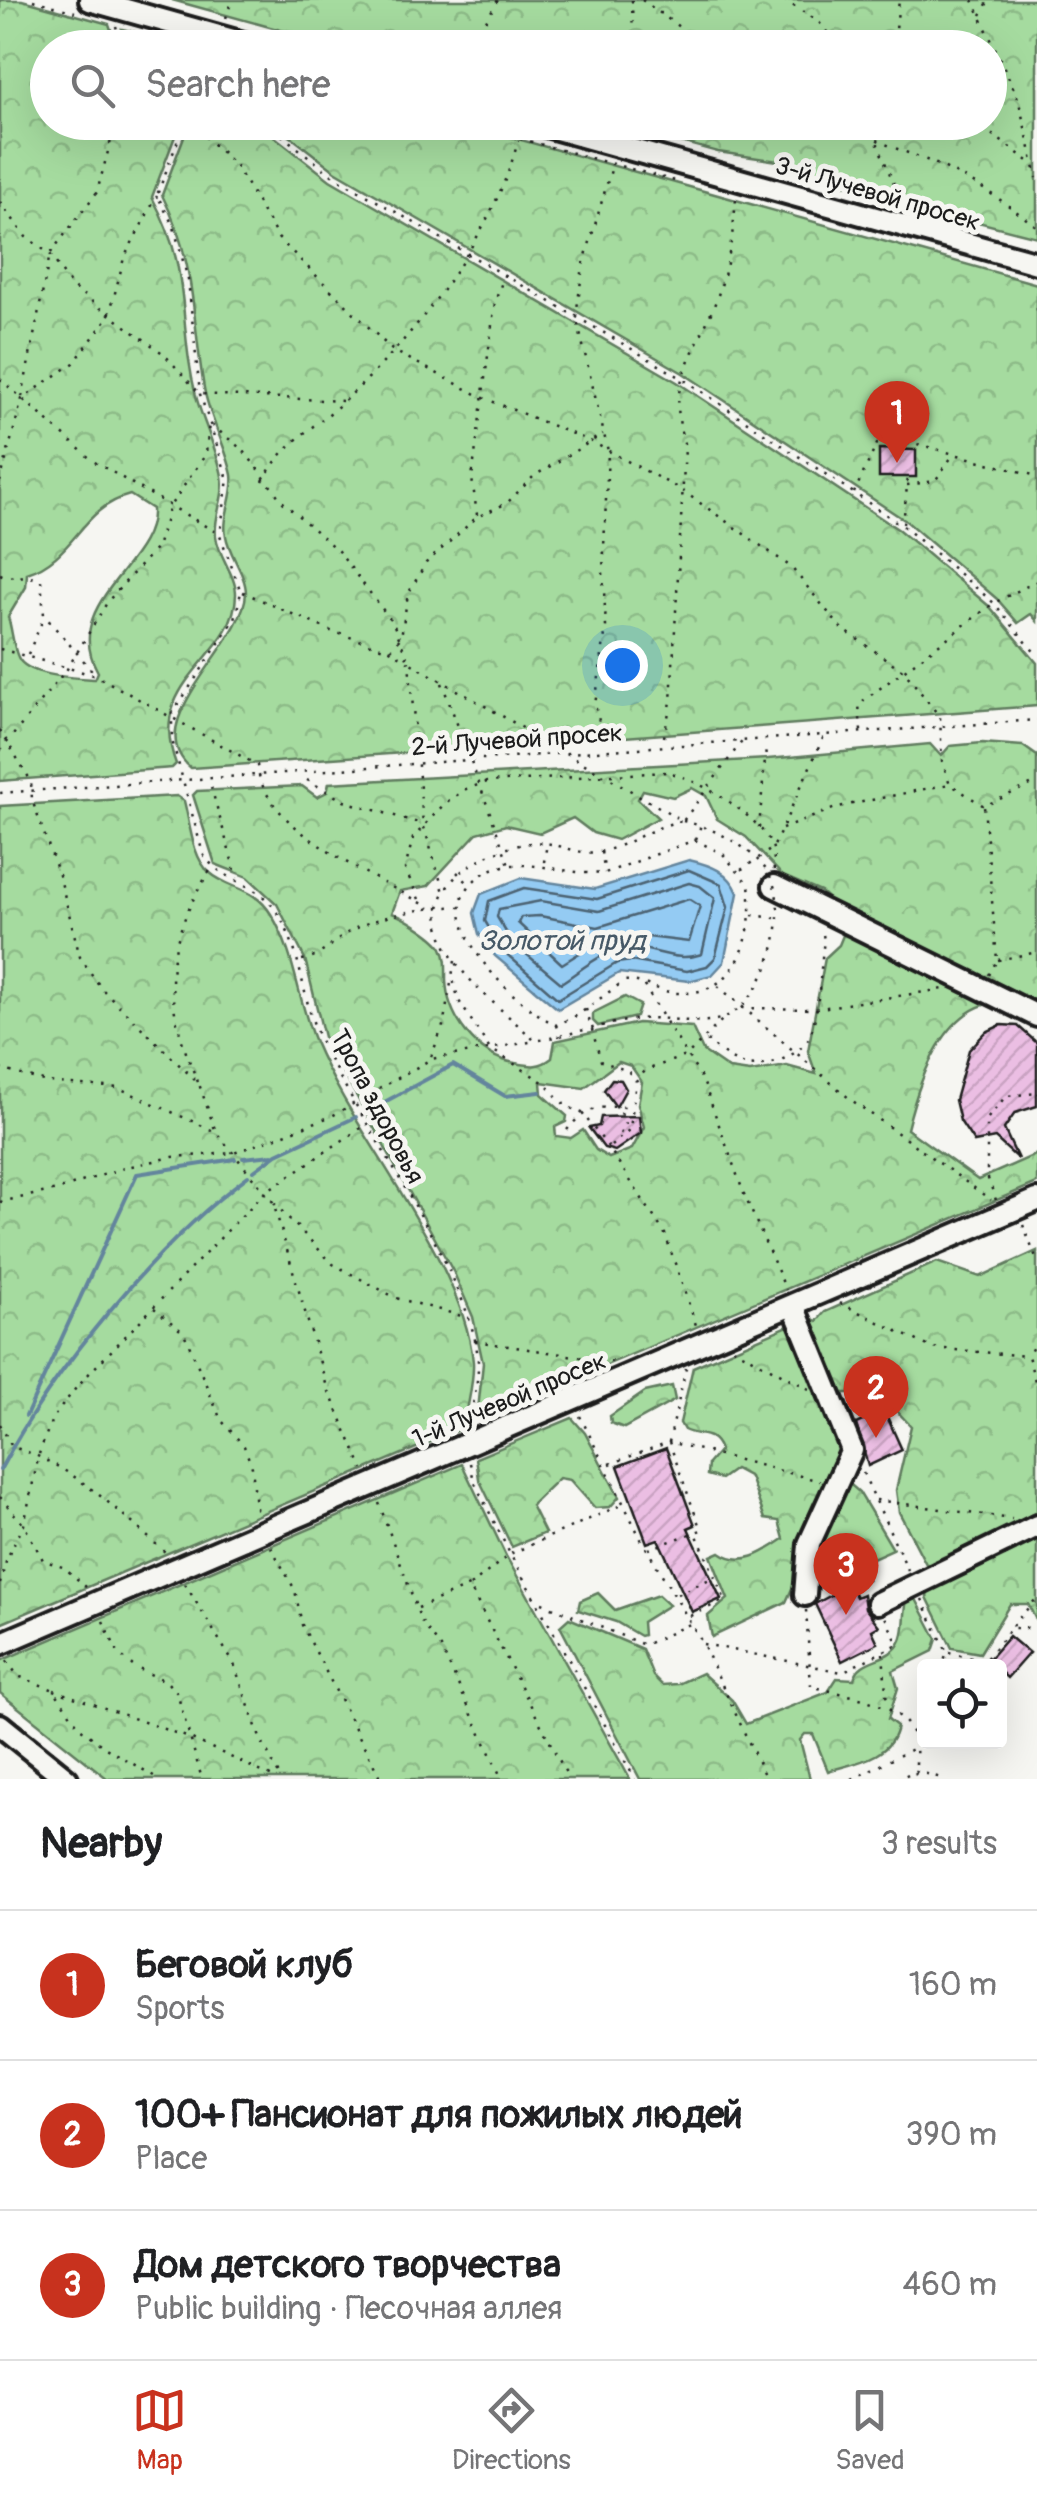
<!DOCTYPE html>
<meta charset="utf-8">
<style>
:root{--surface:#fff;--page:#f2f2f2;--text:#202124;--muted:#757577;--line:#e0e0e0;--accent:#c8321e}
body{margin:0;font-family:Pangolin,sans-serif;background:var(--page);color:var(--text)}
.controls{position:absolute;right:30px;bottom:30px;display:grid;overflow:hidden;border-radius:10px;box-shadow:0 10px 40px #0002}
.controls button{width:90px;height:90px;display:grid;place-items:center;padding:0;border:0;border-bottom:2px solid var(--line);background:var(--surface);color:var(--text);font:50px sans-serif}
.you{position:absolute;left:622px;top:665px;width:35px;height:35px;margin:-25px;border:8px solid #fff;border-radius:50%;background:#1a73e8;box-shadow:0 0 0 15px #1a73e833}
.badge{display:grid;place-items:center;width:65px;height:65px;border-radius:50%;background:var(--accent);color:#fff;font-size:32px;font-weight:700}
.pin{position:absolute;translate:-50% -82px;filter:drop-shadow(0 2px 5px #0008)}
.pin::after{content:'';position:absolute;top:52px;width:35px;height:30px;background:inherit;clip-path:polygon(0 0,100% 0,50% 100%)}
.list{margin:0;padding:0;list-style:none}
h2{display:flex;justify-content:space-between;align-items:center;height:130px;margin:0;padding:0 40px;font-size:42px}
h2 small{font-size:32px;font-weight:400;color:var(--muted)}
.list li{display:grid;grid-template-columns:65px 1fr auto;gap:30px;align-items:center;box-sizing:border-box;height:150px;padding:0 40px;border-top:2px solid var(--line)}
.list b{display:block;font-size:38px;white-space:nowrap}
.list p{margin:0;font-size:32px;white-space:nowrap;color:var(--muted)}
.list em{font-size:32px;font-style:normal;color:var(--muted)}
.icon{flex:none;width:55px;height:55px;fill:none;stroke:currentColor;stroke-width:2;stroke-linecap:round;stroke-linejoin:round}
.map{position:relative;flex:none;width:1037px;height:1779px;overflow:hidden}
.search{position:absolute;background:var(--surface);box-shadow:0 10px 40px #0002;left:30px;right:30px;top:30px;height:110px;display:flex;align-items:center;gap:25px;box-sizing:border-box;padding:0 35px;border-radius:55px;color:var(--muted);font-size:38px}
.sheet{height:580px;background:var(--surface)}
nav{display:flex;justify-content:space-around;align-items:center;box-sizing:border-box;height:140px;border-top:2px solid var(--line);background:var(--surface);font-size:28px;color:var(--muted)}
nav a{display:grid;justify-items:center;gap:5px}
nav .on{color:var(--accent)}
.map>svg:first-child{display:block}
.forest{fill:url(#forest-crowns);stroke:#607c5e;stroke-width:2.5;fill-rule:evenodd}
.water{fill:#94cbf3;stroke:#64859d;stroke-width:2.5}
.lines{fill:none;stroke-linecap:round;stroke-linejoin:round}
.shore{stroke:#4c6272;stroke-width:2.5}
.stream{stroke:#64859d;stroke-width:4}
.building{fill:url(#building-hatch);stroke:#1c1c1c;stroke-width:2.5}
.minor-casing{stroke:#1c1c1c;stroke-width:28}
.path{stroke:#1c1c1c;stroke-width:2.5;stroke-dasharray:2.5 8;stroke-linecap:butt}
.minor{stroke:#f6f6f2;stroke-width:20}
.path-bridge{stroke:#1c1c1c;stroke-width:2.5;stroke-dasharray:2.5 8;stroke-linecap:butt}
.labels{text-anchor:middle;stroke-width:10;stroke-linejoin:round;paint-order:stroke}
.street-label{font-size:25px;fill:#1c1c1c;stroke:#f6f6f2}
.water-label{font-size:28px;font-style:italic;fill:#465967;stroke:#f6f6f2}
</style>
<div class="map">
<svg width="1037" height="1779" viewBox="0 0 1037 1779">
<defs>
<pattern id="forest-crowns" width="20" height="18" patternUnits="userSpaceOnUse" patternTransform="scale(2.5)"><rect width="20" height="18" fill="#a5db9f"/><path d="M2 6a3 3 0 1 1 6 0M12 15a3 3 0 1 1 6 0" fill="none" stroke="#8dbb88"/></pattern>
<pattern id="building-hatch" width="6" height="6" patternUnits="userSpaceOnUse" patternTransform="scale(2.5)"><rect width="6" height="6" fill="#ebbee3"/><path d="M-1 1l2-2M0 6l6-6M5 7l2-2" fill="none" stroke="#c9a3c2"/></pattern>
</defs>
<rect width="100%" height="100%" fill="#f6f6f2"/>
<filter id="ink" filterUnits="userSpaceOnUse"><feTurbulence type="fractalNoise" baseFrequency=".01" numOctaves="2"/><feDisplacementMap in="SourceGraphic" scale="20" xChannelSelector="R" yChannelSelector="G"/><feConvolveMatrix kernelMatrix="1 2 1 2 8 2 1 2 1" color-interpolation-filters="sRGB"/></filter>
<g filter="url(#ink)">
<g class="forest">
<path d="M0 0H22L109 24 117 47 48 48V122L180 123 152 197C193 272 177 321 196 396 203 423 217 449 222 476 226 496 213 517 216 536 218 556 236 575 236 594 235 660 144 679 176 764L172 768 0 781ZM130 495 152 509C156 564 59 603 98 672L95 679C79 678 26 677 18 657 13 647 12 629 8 617L26 587 27 573C75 558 80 508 130 495Z"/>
<path d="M172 0H1037V237L884 198 778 161 718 152 611 123 990 122V48L342 47Z"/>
<path d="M122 29 180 43 184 47H127Z"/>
<path d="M189 123H257L330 180 677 382 899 530 990 607 1037 663V706L557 742 539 739 531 744 191 768C136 723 244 645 246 593 246 574 229 555 226 536 222 516 235 495 232 475 226 445 209 418 204 388 192 318 196 261 162 195Z"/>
<path d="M273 123H460L1037 284V621L1031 614 1018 623 997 599 906 521 683 373 335 171Z"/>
<path d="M982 743 1023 746 1037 756V1010C1026 1007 1010 1001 998 1002 942 1007 918 1084 907 1129L978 1180 1037 1154V1183L481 1418 478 1410 483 1363 473 1317 454 1273 324 1037 305 959 277 904 248 877 215 864 193 795 197 791 302 786 317 797 327 792 329 783 768 759 930 744 941 756 950 746ZM692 788 706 796 717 819 746 837 783 876 821 892 839 909 846 928 839 945 825 958 808 1051 816 1074 787 1066 750 1072 729 1069 703 1051 692 1027 638 1023 555 1041 552 1058C539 1068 531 1066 515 1063 478 1057 447 1018 446 979 446 967 447 958 442 948 436 937 404 917 392 913L400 891 428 886 477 833 506 825 540 833 573 818 593 833 617 840 658 818 638 799 643 790 673 797ZM619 1062 631 1066 642 1082 638 1104 644 1127 632 1149 609 1158 596 1150 583 1130 571 1138 556 1136 555 1127 566 1122 567 1116 542 1094 541 1082 584 1088Z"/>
<path d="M177 796 184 801C190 823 192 857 209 872 229 890 254 886 271 914 296 955 297 999 315 1042 355 1137 464 1262 473 1362 474 1381 468 1403 465 1422L459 1430 0 1624V806Z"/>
<path d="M625 997 640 1005 636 1017 598 1026 593 1021V1013Z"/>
<path d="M1037 1251V1512C1001 1527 969 1568 926 1564L899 1512 896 1490 911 1426 893 1407 882 1384 862 1393H840L830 1381 819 1383 815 1394C834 1418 841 1442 837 1473L859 1492 893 1549 804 1589 795 1582 786 1602 712 1637 708 1616 728 1599 711 1556 720 1552C742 1568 765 1552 784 1539L779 1521 765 1519 750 1477 735 1469 721 1479 707 1475 708 1464 720 1450C712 1429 699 1438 684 1430L680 1423 693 1367 809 1317 817 1321 825 1312 937 1262 980 1277Z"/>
<path d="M672 1386 675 1400 624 1428 611 1423 610 1416 645 1392Z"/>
<path d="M572 1418 585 1433 619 1497 610 1507 595 1508 570 1480 559 1478 531 1505 545 1533 512 1547 479 1479 476 1458Z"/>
<path d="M462 1464 506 1556 630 1779H108L0 1693V1661Z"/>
<path d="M1037 1538V1622L1028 1604H1010L980 1653 952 1648 927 1597 928 1590Z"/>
<path d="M598 1593 615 1610 658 1595 669 1605 642 1622 643 1635 640 1636 616 1622 578 1610 580 1601Z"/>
<path d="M916 1599 937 1639 933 1651 893 1671 898 1688 888 1719 897 1726C892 1758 855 1763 828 1771L813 1734H805L800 1740 810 1779H640L560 1626 569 1618 642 1649 653 1676 662 1685 678 1684 702 1673 732 1700 746 1724 828 1692 837 1678 854 1679C859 1658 885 1662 897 1647 907 1634 903 1616 907 1600Z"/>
</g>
<path class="water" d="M689 860C710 865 729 871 738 893L724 962 712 975 689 981 619 973 558 1009 495 956 479 934 474 913 481 894 521 878 595 889Z"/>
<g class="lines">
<g class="shore">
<path d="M689 870 721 884 728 907 715 958 707 966 687 971 631 961 617 963 558 999 502 950 485 921 489 901 524 888 597 899Z"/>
<path d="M689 883 700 886 715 898 702 954C676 963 658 949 632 948 605 947 582 970 561 983L512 942 497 917 499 909 541 901 599 911Z"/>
<path d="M689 899 700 906 689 942 623 934 602 939 562 964 518 923 521 917 540 916 598 927Z"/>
</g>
<g class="stream">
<path d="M366 1112 453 1065 505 1096 540 1092"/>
<path d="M243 1158 273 1155"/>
<path d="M254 1171 277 1154 356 1117"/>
<path d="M26 1416 137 1174 235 1159"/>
<path d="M0 1470C54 1368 155 1246 248 1176"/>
</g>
</g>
<g class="building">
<path d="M879 449 916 450V477H879Z"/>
<path d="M1001 1025 1018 1026 1037 1043V1106L1015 1113 1004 1129 1018 1159 995 1138 974 1142 960 1121 955 1100 969 1050 986 1032Z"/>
<path d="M612 1079 621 1080 626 1089 616 1107 604 1090Z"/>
<path d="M639 1116 641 1133 615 1151 604 1148 589 1128 599 1126 601 1117Z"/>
<path d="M880 1401 902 1450 868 1466 856 1424 867 1419 862 1409Z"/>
<path d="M666 1448 695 1525 688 1528 721 1599 692 1612 658 1539 647 1543 618 1466Z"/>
<path d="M850 1585 856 1597 863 1594 865 1608 879 1626 872 1630 878 1643 842 1661 815 1604Z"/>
<path d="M1009 1636 1029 1653 1007 1678 988 1660Z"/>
</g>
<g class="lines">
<defs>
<g id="minor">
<path d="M90 0 261 48"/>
<path d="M532 122 1037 263"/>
<path d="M774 886 1037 1016"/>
<path d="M793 1305 852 1450 809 1544 805 1595"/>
<path d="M878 1603 1037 1526"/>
<path d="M0 1644 1037 1200"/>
<path d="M0 1725 67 1779"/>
</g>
</defs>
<use href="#minor" class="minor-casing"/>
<g class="path">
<path d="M33 0 75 12"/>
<path d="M632 0 633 48"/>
<path d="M642 0 708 48"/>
<path d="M784 0 818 21 840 48"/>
<path d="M973 0 1018 98 1037 178"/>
<path d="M981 15 989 0"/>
<path d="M226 18 232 0"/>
<path d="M116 26 122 48"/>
<path d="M470 48 498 0"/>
<path d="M894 48 899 0"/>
<path d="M185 122 157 195 174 227 188 280 200 394 228 479 220 535 241 592 235 619 172 714V740L203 854C220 881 254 881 274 908 304 949 300 1000 322 1044 359 1120 479 1288 478 1365 478 1385 472 1406 469 1426"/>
<path d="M190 122 236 166 278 238 392 350 484 398 592 442 683 491 791 567 841 628 904 671 940 717 942 761 950 784 984 806"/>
<path d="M265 122 332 175 680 377 903 526 994 603 1037 655"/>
<path d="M459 122 679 182"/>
<path d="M851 122C881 147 902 149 936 164 973 180 1005 202 1037 227"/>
<path d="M877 122 878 145 903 206"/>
<path d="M975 122 1031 163"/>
<path d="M0 202 26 237 50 254 72 287 164 354 200 394 343 401"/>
<path d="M1037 308V313"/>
<path d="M0 379 93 461 219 534"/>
<path d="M22 397 50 254 97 192 116 122"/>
<path d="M263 481C285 441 312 430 344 401 415 338 494 233 518 141"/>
<path d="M0 482 22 399 74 363 109 316 124 258 157 196"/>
<path d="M907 485 935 481 951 458"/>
<path d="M854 493 877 444H917L1037 476"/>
<path d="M477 515 472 478 495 302 505 273"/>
<path d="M903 524 908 477"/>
<path d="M0 574C13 580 22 573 41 580L44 615 96 675"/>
<path d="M243 592 331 631 390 650 409 662 423 824 444 892"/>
<path d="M0 649 97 676 257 765C264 832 378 877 430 908"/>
<path d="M391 649 401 637 408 594 426 563 477 517 507 503 534 476 603 434"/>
<path d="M28 654 44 617"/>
<path d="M442 683 510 867"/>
<path d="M0 730 31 781 32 800 60 878 80 957 101 988 199 1084 216 1132 273 1202 327 1387 363 1469"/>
<path d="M861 731 859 704 994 603 1037 581"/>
<path d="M664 737 671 702 685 447C667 386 688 366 711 313 727 276 733 238 736 198"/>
<path d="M604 741 595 705 606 627 603 572 608 451 576 316 583 266 613 163"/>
<path d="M0 751 67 669 108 601 157 547 170 506 206 454 209 423 244 451 283 502 338 551 393 623 409 662 683 821 743 740"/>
<path d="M307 780 344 801 422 824"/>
<path d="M211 787 237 878"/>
<path d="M0 793 1037 720"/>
<path d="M759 828 766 748"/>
<path d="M782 829 838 807 949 784"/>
<path d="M696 839 701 825"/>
<path d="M695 840 723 854 749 885C755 936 739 996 677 993 658 992 641 979 624 981L578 1015 556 1025C517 1005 455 947 461 900 490 838 559 878 605 873Z"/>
<path d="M601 852 605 873"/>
<path d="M544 862 547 843"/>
<path d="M741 870 773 848 824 736"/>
<path d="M457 872 468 883"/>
<path d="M419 899 405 869 413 838 445 803 466 789 487 782 667 772C698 779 759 815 772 846 775 853 773 863 774 871"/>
<path d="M752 915 775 918"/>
<path d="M302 960C327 955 335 938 356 928 380 916 434 905 460 907"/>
<path d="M998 960 1037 952"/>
<path d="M455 961 452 976 459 1001 489 1048 543 1082 566 1106 582 1113 609 1148 665 1234 697 1328"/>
<path d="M989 975 997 960 984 806 1037 782"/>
<path d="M644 986 703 1081 744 1194 786 1290"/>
<path d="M718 986 850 1099 991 1200"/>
<path d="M742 1008 814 1009 944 989"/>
<path d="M586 1009 601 1061 628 1071 636 1081"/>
<path d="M556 1025 559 1037"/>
<path d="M707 1040C718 1050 730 1061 746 1065 768 1069 803 1055 811 1033 820 1004 820 969 824 940L822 929"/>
<path d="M431 1057 443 1026 452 978"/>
<path d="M0 1069 47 1082 119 1088 216 1132"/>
<path d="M198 1082C162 1001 161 946 211 869"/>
<path d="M567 1130C586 1107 599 1106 628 1107"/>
<path d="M620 1134 625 1124 620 1109"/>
<path d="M611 1146 630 1129 636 1081 646 1070 688 1055 725 1017"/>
<path d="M996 1200 987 1176V1119L1006 1096 1037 1093"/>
<path d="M0 1202 57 1190 127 1167 173 1157 234 1153 332 1116 431 1059 535 1041"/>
<path d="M274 1203 333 1264 396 1298 469 1318"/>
<path d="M1023 1225 1037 1261"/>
<path d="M840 1303 932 1348 1028 1356"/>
<path d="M154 1308 184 1333 221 1420 244 1446 252 1467 257 1517"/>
<path d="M1037 1339 1028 1356 1037 1388"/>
<path d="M475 1341 615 1362"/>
<path d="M733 1348 809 1389"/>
<path d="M686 1368 669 1442 820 1481"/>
<path d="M580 1416 641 1539 703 1644 766 1779"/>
<path d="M0 1424 12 1447C71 1463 120 1513 165 1552"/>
<path d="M470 1463 474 1481 510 1554 635 1779"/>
<path d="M610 1464 669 1442 701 1530 649 1549"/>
<path d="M863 1473 908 1570"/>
<path d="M0 1497 24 1525 43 1560 65 1568 86 1587"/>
<path d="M876 1500 1012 1519"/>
<path d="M379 1503 421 1621 441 1648 502 1779"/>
<path d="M271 1547 295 1590 302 1625 381 1779"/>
<path d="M0 1584 7 1558 24 1525 39 1454 52 1419 79 1384 265 1192 367 1124"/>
<path d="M185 1584 234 1664 260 1738 281 1779"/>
<path d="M825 1585 861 1567 871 1587"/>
<path d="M470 1586 510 1554 621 1505"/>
<path d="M677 1594 714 1577"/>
<path d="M922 1599 947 1652 942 1666"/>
<path d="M542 1603 644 1645 692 1623"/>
<path d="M418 1608 469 1586 569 1779"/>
<path d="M806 1610 811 1686C845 1696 912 1701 916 1747 917 1757 915 1768 916 1779"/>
<path d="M690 1616 725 1600 696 1533"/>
<path d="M103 1621 118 1653 134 1667 166 1681 177 1693 202 1779"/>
<path d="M1012 1626 1037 1598"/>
<path d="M703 1644 842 1672 898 1644 885 1617"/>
<path d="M949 1652 983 1661"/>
<path d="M883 1653 887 1705"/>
<path d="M7 1661 18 1676 54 1690 80 1728 104 1747 159 1779"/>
<path d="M980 1666 1011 1628H1037"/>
<path d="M54 1690 192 1739 277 1779"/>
<path d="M852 1779 916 1747 924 1721"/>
<path d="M896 1779 916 1771 945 1779"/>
</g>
<use href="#minor" class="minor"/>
<path class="path-bridge" d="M683 821C714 828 748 845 767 871 794 910 768 1001 723 1018 697 1027 667 1015 640 1019 605 1023 570 1035 535 1041 510 1016 475 990 454 960 409 893 470 853 530 843 553 839 575 856 598 852 628 847 653 825 683 821Z"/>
</g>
</g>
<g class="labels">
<g class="street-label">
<text transform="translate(878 193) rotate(16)" y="9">3-й Лучевой просек</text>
<text transform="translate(517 739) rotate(-4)" y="9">2-й Лучевой просек</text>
<text transform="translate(378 1106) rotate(62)" y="9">Тропа здоровья</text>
<text transform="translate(509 1399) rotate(-23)" y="9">1-й Лучевой просек</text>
</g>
<g class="water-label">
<text x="562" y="950">Золотой пруд</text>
</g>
</g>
</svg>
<div class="controls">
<button><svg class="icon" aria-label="locate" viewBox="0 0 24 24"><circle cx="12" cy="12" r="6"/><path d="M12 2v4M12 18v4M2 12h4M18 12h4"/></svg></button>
</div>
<div class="you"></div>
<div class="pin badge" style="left:897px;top:463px">1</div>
<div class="pin badge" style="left:876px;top:1438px">2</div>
<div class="pin badge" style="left:846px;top:1615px">3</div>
<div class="search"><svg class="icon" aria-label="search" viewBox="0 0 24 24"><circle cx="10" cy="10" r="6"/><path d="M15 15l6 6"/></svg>Search here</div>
</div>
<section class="sheet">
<h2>Nearby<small>3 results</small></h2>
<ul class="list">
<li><span class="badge">1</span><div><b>Беговой клуб</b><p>Sports</p></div><em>160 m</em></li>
<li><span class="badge">2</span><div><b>100+ Пансионат для пожилых людей</b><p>Place</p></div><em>390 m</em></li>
<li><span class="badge">3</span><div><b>Дом детского творчества</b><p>Public building · Песочная аллея</p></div><em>460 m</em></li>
</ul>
</section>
<nav>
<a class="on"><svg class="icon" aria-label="map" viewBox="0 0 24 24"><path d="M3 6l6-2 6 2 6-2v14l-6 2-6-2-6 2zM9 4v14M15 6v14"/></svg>Map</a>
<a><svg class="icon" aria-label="directions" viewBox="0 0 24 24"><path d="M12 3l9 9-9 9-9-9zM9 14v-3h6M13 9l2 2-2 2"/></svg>Directions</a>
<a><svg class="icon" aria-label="saved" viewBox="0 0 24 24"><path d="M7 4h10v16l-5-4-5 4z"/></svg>Saved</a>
</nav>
